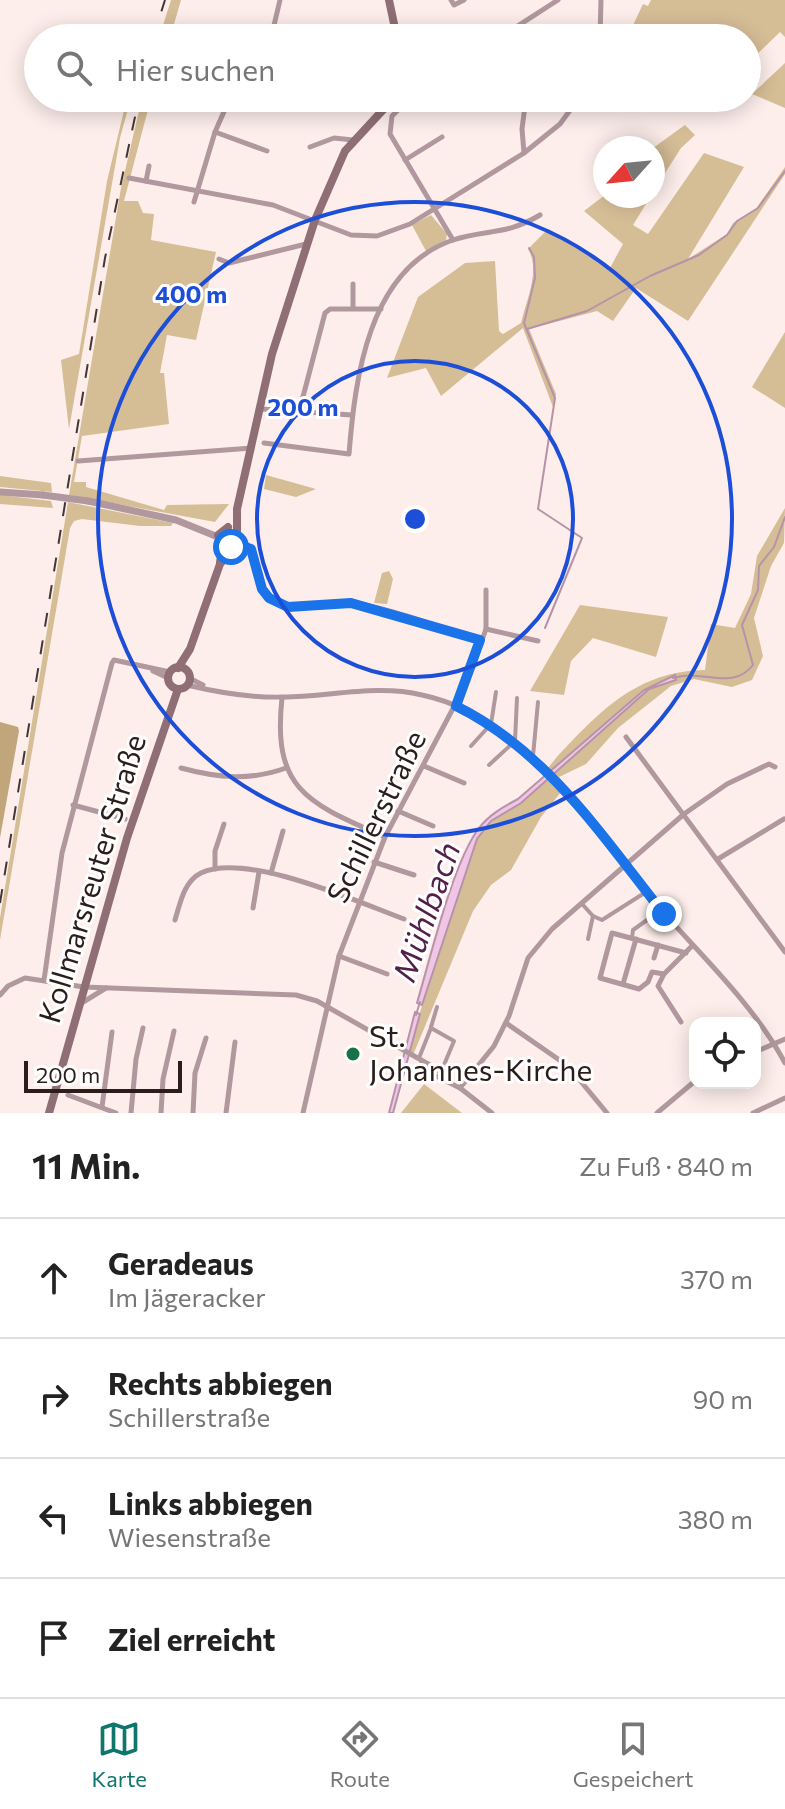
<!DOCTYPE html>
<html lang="de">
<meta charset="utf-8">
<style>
:root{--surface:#fff;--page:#f6f6f6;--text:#222;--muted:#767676;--line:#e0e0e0;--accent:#0f766e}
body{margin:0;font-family:Commissioner,sans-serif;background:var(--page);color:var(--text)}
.controls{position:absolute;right:24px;bottom:24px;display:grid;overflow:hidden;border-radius:16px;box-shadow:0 4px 20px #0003}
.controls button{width:72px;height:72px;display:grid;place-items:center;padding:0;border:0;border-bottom:2px solid var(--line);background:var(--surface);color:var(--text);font:40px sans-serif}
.compass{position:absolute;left:593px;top:136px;width:72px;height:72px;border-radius:50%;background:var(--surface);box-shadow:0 4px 20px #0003;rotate:243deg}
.scale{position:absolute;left:24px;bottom:20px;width:158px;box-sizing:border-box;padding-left:8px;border:4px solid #2b1d1c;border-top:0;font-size:22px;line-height:28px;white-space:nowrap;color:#2b1d1c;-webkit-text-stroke:6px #fff;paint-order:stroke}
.stop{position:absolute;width:24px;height:24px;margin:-18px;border:6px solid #1a73e8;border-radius:50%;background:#fff}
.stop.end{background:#1a73e8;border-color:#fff;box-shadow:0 2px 8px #0008}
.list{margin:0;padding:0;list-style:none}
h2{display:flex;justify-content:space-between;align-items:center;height:104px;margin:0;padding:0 32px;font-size:34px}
h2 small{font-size:26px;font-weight:400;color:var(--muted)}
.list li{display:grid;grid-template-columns:52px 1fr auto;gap:24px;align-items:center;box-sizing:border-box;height:120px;padding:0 32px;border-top:2px solid var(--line)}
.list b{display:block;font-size:30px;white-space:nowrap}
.list p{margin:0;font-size:26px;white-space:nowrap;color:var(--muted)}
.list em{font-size:26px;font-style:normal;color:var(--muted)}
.icon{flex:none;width:44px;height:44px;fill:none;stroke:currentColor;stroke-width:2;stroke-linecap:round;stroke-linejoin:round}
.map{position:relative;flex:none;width:785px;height:1113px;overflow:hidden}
.search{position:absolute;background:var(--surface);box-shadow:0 4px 20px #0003;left:24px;right:24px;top:24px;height:88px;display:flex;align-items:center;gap:20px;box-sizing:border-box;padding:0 28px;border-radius:44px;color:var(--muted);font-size:30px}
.sheet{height:584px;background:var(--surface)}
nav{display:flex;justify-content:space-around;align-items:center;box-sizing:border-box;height:112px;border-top:2px solid var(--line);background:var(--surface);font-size:22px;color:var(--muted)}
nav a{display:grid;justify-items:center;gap:4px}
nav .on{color:var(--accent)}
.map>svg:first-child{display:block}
.green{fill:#d5bd96}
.forest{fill:#c1a67c}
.water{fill:#f1c5e5;stroke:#b693a9;stroke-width:2}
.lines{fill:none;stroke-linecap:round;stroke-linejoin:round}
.stream{stroke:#b693a9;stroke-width:2}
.pedestrian{stroke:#b0989e;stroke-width:4}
.minor{stroke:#b0989e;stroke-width:5}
.tertiary{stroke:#b0989e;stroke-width:7}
.secondary{stroke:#8f6e76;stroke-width:8}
.rail{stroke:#443635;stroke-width:2;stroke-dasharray:14 14;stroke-linecap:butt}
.tertiary-bridge{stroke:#b0989e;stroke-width:7}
.route{stroke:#1a73e8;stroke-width:10}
.ring{fill:none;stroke:#1d4ed8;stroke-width:4}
.poi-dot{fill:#197246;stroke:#fff;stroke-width:3}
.labels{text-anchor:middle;stroke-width:6;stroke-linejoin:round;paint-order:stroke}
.street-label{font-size:30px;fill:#2b1d1c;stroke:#fff}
.poi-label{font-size:30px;fill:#2b1d1c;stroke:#fff;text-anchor:start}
.water-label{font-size:32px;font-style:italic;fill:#532049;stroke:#fff}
.centre{fill:#1d4ed8;stroke:#fff;stroke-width:4}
.ring-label{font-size:24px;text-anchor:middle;font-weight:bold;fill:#1d4ed8;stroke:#fff;stroke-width:6;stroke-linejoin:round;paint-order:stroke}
</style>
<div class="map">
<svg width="785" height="1113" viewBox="0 0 785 1113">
<rect width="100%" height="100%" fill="#fdeeeb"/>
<g class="green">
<path d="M171 0H181L170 38H159Z"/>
<path d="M651 0H785V37L780 32 747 64V38H627L643 4 648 6Z"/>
<path d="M785 63V108L752 94Z"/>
<path d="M127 98H131L120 138 69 429 61 360 79 354 107 181Z"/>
<path d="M142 98H151L124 201H138L143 213 154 214 151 240 216 252 196 340 167 335 160 373H164L169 424 82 436 74 482H86V487L164 510 167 505 229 504 215 522 69 495 121 188Z"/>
<path d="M685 125 695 135 681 148 653 192V148Z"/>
<path d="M704 153 744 167 688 259 727 234 733 223 755 210 785 167V174L688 321 636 288 613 321 597 311 529 329 556 394 553 407 523 328 441 396 426 368 387 378 418 297 465 263 495 261 499 331 503 334 521 323C526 301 541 270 528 249L547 230 610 268 623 244 584 211 605 195 651 196 633 225 648 234Z"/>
<path d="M431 215 447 234 446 240 426 251 412 225Z"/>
<path d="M785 332V408L752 387Z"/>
<path d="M266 475 316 489 296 497 264 489Z"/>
<path d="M0 476 51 483 52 492 0 487Z"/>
<path d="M0 495 51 501 53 508 0 504Z"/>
<path d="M68 502 173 523 171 526H140L82 519 74 521 70 528 0 940V918Z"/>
<path d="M785 508 784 543 771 566 754 618 763 656 752 680 732 687 694 679 671 686 618 728 586 764 559 777 548 768 556 758C600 711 637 671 705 670L711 624 735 628 751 594 757 556Z"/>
<path d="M389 571 393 579 387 604 374 603 382 573Z"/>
<path d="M580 605 668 617 656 657 593 638 571 661 564 695 530 691Z"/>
<path d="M547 778 561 792 541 817 511 870 491 885 473 911 413 1055 408 1053 442 938 477 839 492 821 521 803Z"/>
<path d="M424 1084 462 1113H401Z"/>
</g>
<path class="forest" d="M0 722 18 727 19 731 0 838Z"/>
<g class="water">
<path d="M675 675 676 680 649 689 521 803 491 821 477 839 422 1005 417 1003C430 959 453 862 479 828 489 815 503 807 518 799L644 690Z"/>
<path d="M415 1012 420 1014 393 1113H389Z"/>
</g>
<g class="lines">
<g class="stream">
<path d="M529 248 534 257 535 278 524 323 555 398 538 509 582 538 545 628"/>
<path d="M527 329 587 311 650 276 699 255 727 235 737 221 758 208 785 171"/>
<path d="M673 678C702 668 732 692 753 665L742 625 758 590 759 566 774 547 785 517"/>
<path d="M416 1015 420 1002"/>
</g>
<g class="pedestrian">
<path d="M471 746 491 724 496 692"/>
<path d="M533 756 538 702"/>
<path d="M489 765 515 741 517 698"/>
<path d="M583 905 593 916 602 920 646 892"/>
<path d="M632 938 633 930 661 910"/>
<path d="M588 939 593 916"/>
<path d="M431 1027 437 1007"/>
<path d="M419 1058 431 1028 454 1041 441 1072"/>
</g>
<g class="minor">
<path d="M451 0 454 5 464 0"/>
<path d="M271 38 280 0"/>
<path d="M499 38 558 0"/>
<path d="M600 38 601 0"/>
<path d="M270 98 290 104"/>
<path d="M410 98 392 116 390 134 453 240"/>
<path d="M215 132 267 151"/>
<path d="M310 147 334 138 353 140"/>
<path d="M524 153 522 129 526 98"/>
<path d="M405 160 442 137"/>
<path d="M129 178 273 205 351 235 377 236 410 224 524 153 560 124 579 98"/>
<path d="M146 181 149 166"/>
<path d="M194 202 215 132 230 98"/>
<path d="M219 259 229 263 306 244"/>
<path d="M353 284V307"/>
<path d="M261 409 352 415"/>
<path d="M299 412 325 313 330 309H381"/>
<path d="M264 443 349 454C355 379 368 269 453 240 486 229 505 236 540 215"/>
<path d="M78 461 252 448"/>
<path d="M238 536C262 552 249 581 271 598 292 615 319 601 343 602 383 605 441 628 480 640"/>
<path d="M486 629 538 641"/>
<path d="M153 671 168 678"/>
<path d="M189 678 203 685"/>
<path d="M187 685C216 692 253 698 283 697 329 697 376 684 422 695 455 702 486 719 513 740 567 781 605 843 648 895 694 949 751 1000 785 1063"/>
<path d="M282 698C272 790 308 803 385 837"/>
<path d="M626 737 785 952"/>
<path d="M424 766 464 783"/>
<path d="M181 768C218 778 250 781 286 768"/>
<path d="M73 805 125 819"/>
<path d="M398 811 433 826"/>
<path d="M718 859 784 819"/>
<path d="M374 862 414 875"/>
<path d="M215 869V851L224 824"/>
<path d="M271 873 283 831"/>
<path d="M253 908 259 872"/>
<path d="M175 920C180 904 184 881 201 873 246 851 360 903 404 919"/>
<path d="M339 956 387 974"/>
<path d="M654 958 658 945"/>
<path d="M664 974 652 972 648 982 639 989 600 978 612 933 686 953"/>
<path d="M44 980 62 853 112 663 114 660 170 672"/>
<path d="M623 984 636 939"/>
<path d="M0 995 8 986 25 978 84 987 296 995 317 1001 437 1069 449 1081"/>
<path d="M80 1004 106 988"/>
<path d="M681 1022 658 986 664 974 692 946"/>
<path d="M506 1023 568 1066 607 1113"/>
<path d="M755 1052 785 1039"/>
<path d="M422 1063 430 1073 460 1088 492 1113"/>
<path d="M460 1088 494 1046 509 1016 528 958 552 929 684 814 727 784 769 764 775 767"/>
<path d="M68 1095 116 1113"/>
<path d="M102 1107 112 1032"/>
<path d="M131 1113 136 1059 143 1028"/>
<path d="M161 1113 163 1079 174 1031"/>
<path d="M193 1113 195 1073 206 1038"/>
<path d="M226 1113 235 1042"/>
<path d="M303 1113 339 956 385 837 467 682 486 629V590"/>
<path d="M657 1113 695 1081"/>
<path d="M753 1113 785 1098"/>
</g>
<g class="tertiary">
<path d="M0 492 43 495"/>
<path d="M88 501 176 520 218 537"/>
</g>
<g class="secondary">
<path d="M389 0 397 38"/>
<path d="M220 563 222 545 218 535 228 527"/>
<circle cx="179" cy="678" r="11"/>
<path d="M178 668 190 649 220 564 237 541V509L272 354 315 220 345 151 394 98"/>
<path d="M49 1113 127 838 178 689"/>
</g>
<g class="rail">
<path d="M153 38 165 0"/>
<path d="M0 903 105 258 139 98"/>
</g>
<path class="tertiary-bridge" d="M43 495 88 501"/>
</g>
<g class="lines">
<path class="route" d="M231 547 236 544 251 549 262 589 269 598 288 607 351 603 480 640 456 706C546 750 603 837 664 914"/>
</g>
<g class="ring">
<circle cx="415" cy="519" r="158"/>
<circle cx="415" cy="519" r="317"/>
</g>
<circle class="poi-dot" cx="353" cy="1054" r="8"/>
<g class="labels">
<g class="street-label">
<text transform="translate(377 817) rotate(-64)" y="10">Schillerstraße</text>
<text transform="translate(93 879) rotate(-73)" y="10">Kollmarsreuter Straße</text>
</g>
<g class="poi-label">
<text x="369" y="1047">St.<tspan x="369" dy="34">Johannes-Kirche</tspan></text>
</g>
<g class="water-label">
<text transform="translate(427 912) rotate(-71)" y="11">Mühlbach</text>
</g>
</g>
<circle cx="415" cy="519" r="12" class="centre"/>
<g class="ring-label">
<text x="191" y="303">400 m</text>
<text x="303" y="416">200 m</text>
</g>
</svg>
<div class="controls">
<button><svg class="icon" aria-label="locate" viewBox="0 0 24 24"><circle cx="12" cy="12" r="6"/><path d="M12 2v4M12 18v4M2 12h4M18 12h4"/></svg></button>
</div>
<svg class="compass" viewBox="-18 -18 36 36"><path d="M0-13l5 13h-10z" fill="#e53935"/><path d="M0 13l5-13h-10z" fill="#767676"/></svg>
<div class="scale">200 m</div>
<div class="stop" style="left:231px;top:547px"></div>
<div class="stop end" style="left:664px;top:914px"></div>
<div class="search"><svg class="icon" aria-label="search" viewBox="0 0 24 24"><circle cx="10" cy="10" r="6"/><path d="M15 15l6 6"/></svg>Hier suchen</div>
</div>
<section class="sheet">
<h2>11 Min.<small>Zu Fuß · 840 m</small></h2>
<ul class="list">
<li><svg class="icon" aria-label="ahead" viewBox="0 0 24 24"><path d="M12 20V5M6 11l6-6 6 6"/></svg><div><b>Geradeaus</b><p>Im Jägeracker</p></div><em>370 m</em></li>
<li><svg class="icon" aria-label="right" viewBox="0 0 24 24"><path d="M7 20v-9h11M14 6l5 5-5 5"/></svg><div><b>Rechts abbiegen</b><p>Schillerstraße</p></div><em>90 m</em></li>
<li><svg class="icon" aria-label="left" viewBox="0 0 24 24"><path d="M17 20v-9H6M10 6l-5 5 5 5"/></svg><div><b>Links abbiegen</b><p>Wiesenstraße</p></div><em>380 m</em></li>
<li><svg class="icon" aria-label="arrive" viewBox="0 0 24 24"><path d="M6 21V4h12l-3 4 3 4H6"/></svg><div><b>Ziel erreicht</b></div></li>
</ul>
</section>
<nav>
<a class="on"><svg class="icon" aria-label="map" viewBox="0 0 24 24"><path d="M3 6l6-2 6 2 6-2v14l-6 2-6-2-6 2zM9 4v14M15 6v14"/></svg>Karte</a>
<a><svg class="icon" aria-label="directions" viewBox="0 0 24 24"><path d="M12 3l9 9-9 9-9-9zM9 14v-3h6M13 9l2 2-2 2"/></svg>Route</a>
<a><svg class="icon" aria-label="saved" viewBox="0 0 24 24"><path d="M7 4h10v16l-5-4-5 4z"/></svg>Gespeichert</a>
</nav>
